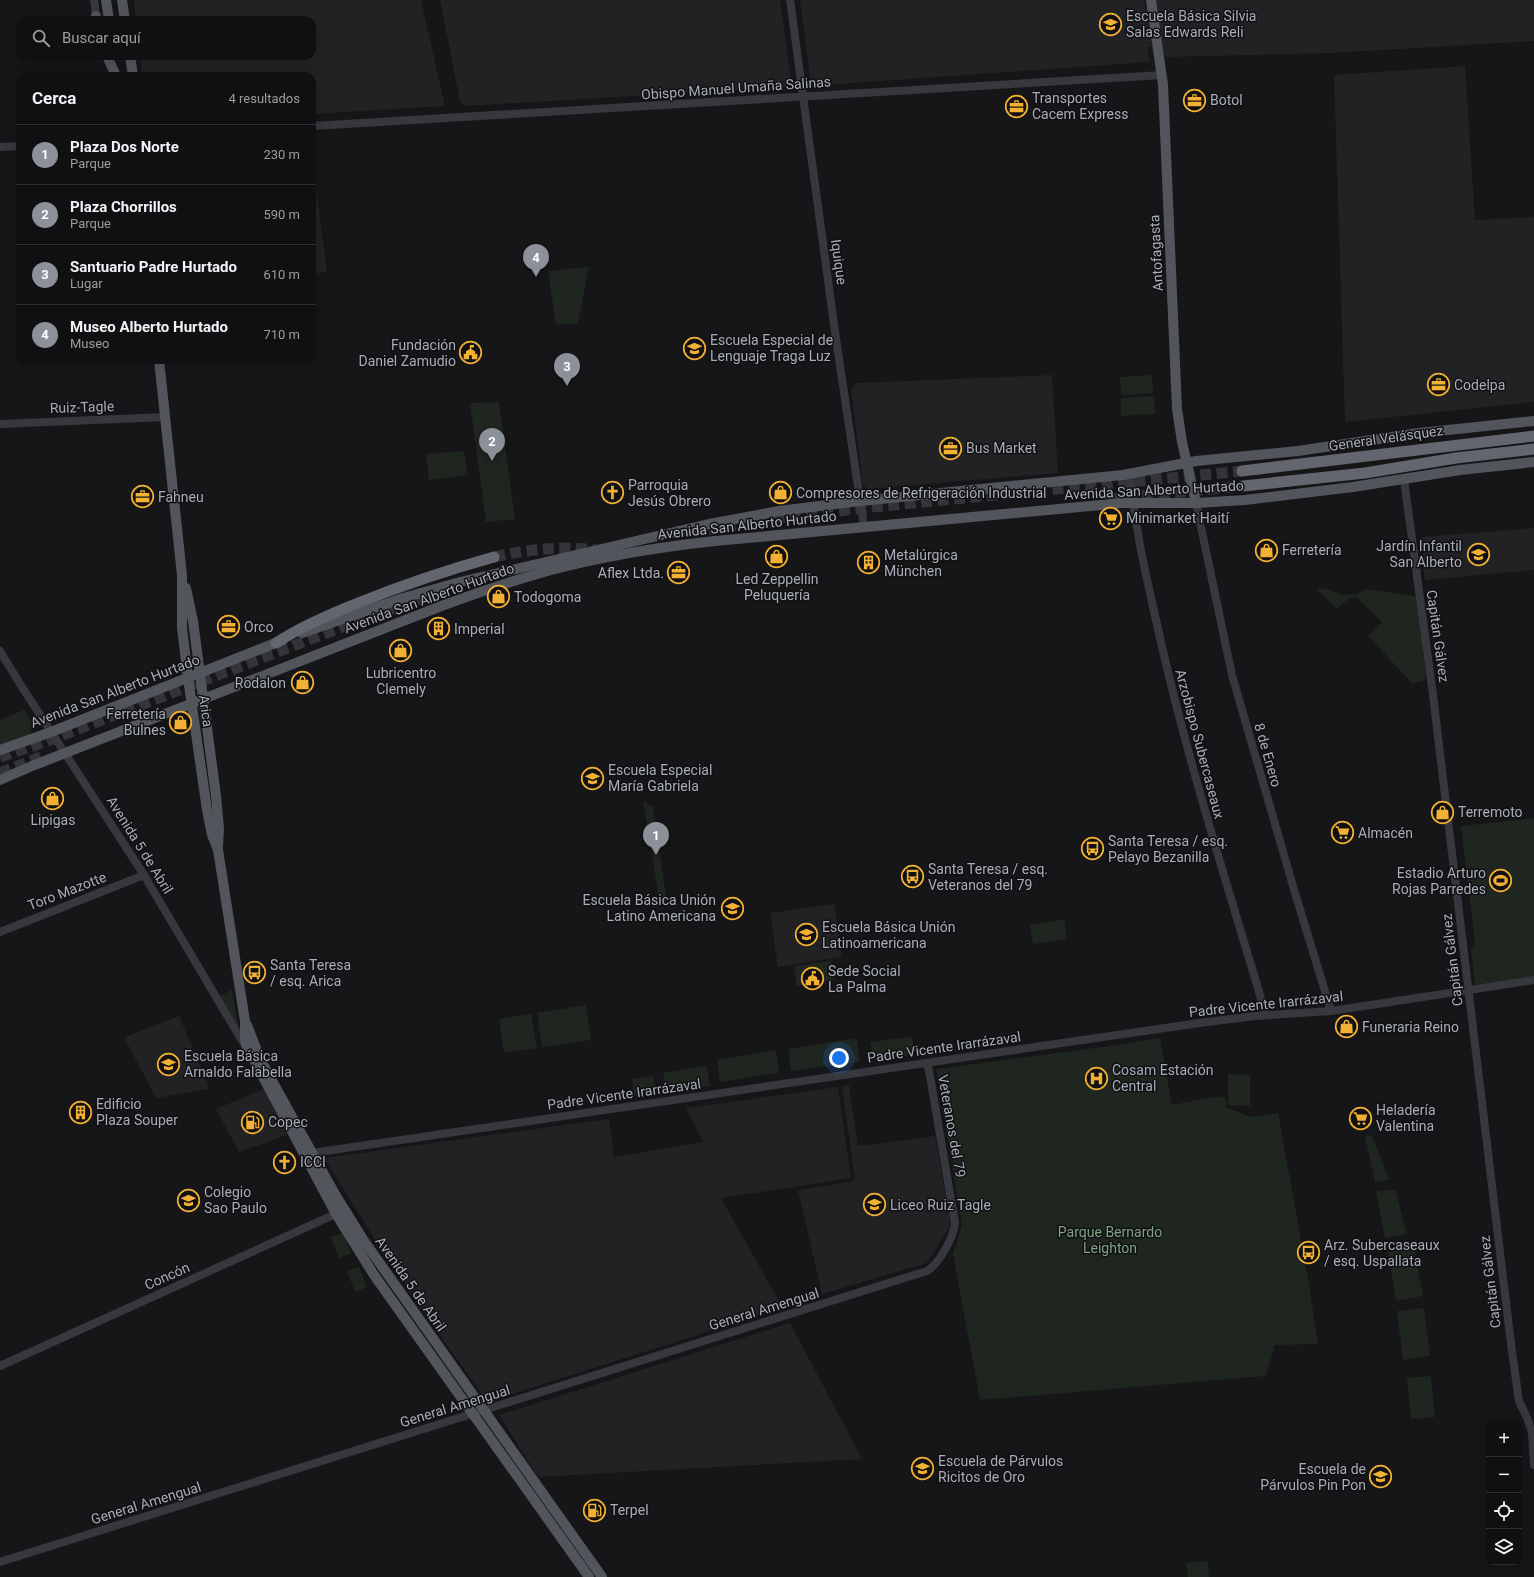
<!DOCTYPE html>
<html lang="es">
<meta charset="utf-8">
<style>
:root{--surface:#101012;--page:#19191b;--text:#f1f3f6;--muted:#9c9d9f;--line:#303032;--accent:#8c9099}
body{margin:0;font-family:Roboto,sans-serif;background:var(--page);color:var(--text)}
.controls{position:absolute;right:12px;bottom:12px;display:grid;overflow:hidden;border-radius:8px;box-shadow:0 4px 16px #0002}
.controls button{width:36px;height:36px;display:grid;place-items:center;padding:0;border:0;border-bottom:1px solid var(--line);background:var(--surface);color:var(--text);font:20px sans-serif}
.you{position:absolute;left:839px;top:1058px;width:14px;height:14px;margin:-10px;border:3px solid #fff;border-radius:50%;background:#1a73e8;box-shadow:0 0 0 6px #1a73e833}
.badge{display:grid;place-items:center;width:26px;height:26px;border-radius:50%;background:var(--accent);color:#fff;font-size:13px;font-weight:700}
.pin{position:absolute;translate:-50% -33px;filter:drop-shadow(0 1px 2px #0008)}
.pin::after{content:'';position:absolute;top:21px;width:14px;height:12px;background:inherit;clip-path:polygon(0 0,100% 0,50% 100%)}
.list{margin:0;padding:0;list-style:none}
h2{display:flex;justify-content:space-between;align-items:center;height:52px;margin:0;padding:0 16px;font-size:17px}
h2 small{font-size:13px;font-weight:400;color:var(--muted)}
.list li{display:grid;grid-template-columns:26px 1fr auto;gap:12px;align-items:center;box-sizing:border-box;height:60px;padding:0 16px;border-top:1px solid var(--line)}
.list b{display:block;font-size:15px;white-space:nowrap}
.list p{margin:0;font-size:13px;white-space:nowrap;color:var(--muted)}
.list em{font-size:13px;font-style:normal;color:var(--muted)}
.icon{flex:none;width:22px;height:22px;fill:none;stroke:currentColor;stroke-width:2;stroke-linecap:round;stroke-linejoin:round}
.map{position:relative;flex:none;width:1534px;height:1577px;overflow:hidden}
.search{position:absolute;background:var(--surface);box-shadow:0 4px 16px #0002;left:16px;top:16px;width:300px;height:44px;display:flex;align-items:center;gap:10px;box-sizing:border-box;padding:0 14px;border-radius:12px;color:var(--muted);font-size:15px}
.panel{position:absolute;background:var(--surface);box-shadow:0 4px 16px #0002;left:16px;top:72px;width:300px;height:292px;border-radius:12px}
.map>svg:first-child{display:block}
.built{fill:#222225}
.green{fill:#1e261f}
.lines{fill:none;stroke-linecap:round;stroke-linejoin:round}
.highway-tunnel{stroke:#333438;stroke-width:11;stroke-dasharray:11 5.5;stroke-linecap:butt}
.minor{stroke:#37383d;stroke-width:8}
.major{stroke:#53555c;stroke-width:10}
.highway{stroke:#63666e;stroke-width:11}
.labels{text-anchor:middle;stroke-width:3;stroke-linejoin:round;paint-order:stroke}
.poi-label{font-size:14px;fill:#a8adb8;stroke:#111113;text-anchor:start}
.street-label{font-size:14px;fill:#a8adb8;stroke:#111113}
.park-label{font-size:14px;fill:#7fa381;stroke:#111113}
</style>
<div class="map">
<svg width="1534" height="1577" viewBox="0 0 1534 1577">
<rect width="100%" height="100%" fill="#161618"/>
<g class="built">
<path d="M134 0H421L445 106 312 114V76H142L140 56H312V20H136Z"/>
<path d="M440 0H780L792 87 464 106 460 101Z"/>
<path d="M800 0H1144L1152 47H1147L1150 62 811 86Z"/>
<path d="M1156 0H1534V41L1331 53 1164 57Z"/>
<path d="M1465 66 1475 220 1534 217V402L1345 422 1334 75Z"/>
<path d="M312 155 327 272 312 274Z"/>
<path d="M1052 375 1058 473 868 489 863 485 851 390 856 383Z"/>
<path d="M1534 528V570L1425 580 1421 537Z"/>
<path d="M834 904 842 957 778 967 770 913Z"/>
<path d="M179 1016 210 1089 156 1098 125 1039 126 1037Z"/>
<path d="M849 1085 858 1146 935 1136 950 1220 949 1228 927 1263 822 1294 798 1190 855 1181 842 1086Z"/>
<path d="M838 1087 851 1178 721 1198 780 1303 779 1309 487 1402 391 1265 324 1158 609 1119 614 1157 703 1142 686 1108Z"/>
<path d="M264 1089 287 1135 239 1152 216 1109Z"/>
<path d="M790 1323 862 1459 538 1477 499 1415Z"/>
</g>
<g class="green">
<path d="M589 267 578 323 556 325 548 271Z"/>
<path d="M1152 375 1153 393 1121 395 1120 377Z"/>
<path d="M1154 396 1155 414 1121 416V398Z"/>
<path d="M499 402 515 519 486 522 470 403Z"/>
<path d="M464 451 468 475 429 480 426 454Z"/>
<path d="M1323 588 1343 595 1357 594 1366 589 1414 596 1417 599 1426 678 1423 681 1412 683 1368 636 1382 622 1356 597 1349 598 1337 609 1316 589Z"/>
<path d="M24 710 33 725 30 736 0 746V720Z"/>
<path d="M643 801 653 807 667 902 660 904Z"/>
<path d="M1534 818V977L1475 985 1471 950 1475 942 1461 826Z"/>
<path d="M1064 919 1067 939 1033 944 1030 925Z"/>
<path d="M831 961 834 980 797 986 794 966Z"/>
<path d="M232 990 239 1030 219 996Z"/>
<path d="M586 1005 591 1040 542 1047 537 1013Z"/>
<path d="M531 1014 537 1048 504 1053 499 1019Z"/>
<path d="M912 1037 914 1055 873 1060 870 1042Z"/>
<path d="M857 1038 860 1062 791 1071 788 1049Z"/>
<path d="M1160 1038 1172 1105 1219 1096 1226 1098V1107L1250 1117 1278 1113 1309 1284 1318 1344 1275 1345 1266 1376 980 1400 953 1254 962 1225 936 1069 1102 1047Z"/>
<path d="M776 1050 779 1073 720 1082 717 1060Z"/>
<path d="M707 1066 710 1086 666 1092 663 1073Z"/>
<path d="M1228 1074 1250 1075V1106L1228 1105Z"/>
<path d="M653 1076 656 1093 634 1096 632 1079Z"/>
<path d="M1372 1135 1389 1180 1375 1182 1365 1136Z"/>
<path d="M1395 1189 1407 1234 1385 1238 1376 1192Z"/>
<path d="M343 1233 351 1253 339 1258 331 1237Z"/>
<path d="M1414 1248 1423 1296 1396 1301 1388 1252Z"/>
<path d="M359 1267 367 1287 355 1292 347 1271Z"/>
<path d="M1424 1308 1430 1356 1403 1360 1397 1311Z"/>
<path d="M1431 1376 1435 1417 1411 1419 1407 1378Z"/>
<path d="M1208 1561 1209 1577H1188L1186 1563Z"/>
</g>
<g class="lines">
<g class="highway-tunnel">
<path d="M1109 499 1243 486"/>
<path d="M692 532 764 520 872 507 1242 471"/>
<path d="M494 557C531 549 559 546 597 550"/>
<path d="M0 757 45 742 342 627 442 591"/>
<path d="M0 773 43 756"/>
</g>
<g class="minor">
<path d="M94 0 96 16"/>
<path d="M790 0 835 332 864 527"/>
<path d="M312 126 1162 75"/>
<path d="M0 147 20 146"/>
<path d="M0 424 165 417"/>
<path d="M1130 474C1134 523 1145 571 1156 620 1185 753 1227 884 1266 1015"/>
<path d="M1404 479 1433 695 1512 1352 1519 1401 1528 1420 1532 1433 1534 1465"/>
<path d="M1196 503 1232 675 1295 893 1331 1011"/>
<path d="M0 651 22 687 144 875 245 1046"/>
<path d="M0 932 144 875"/>
<path d="M312 1153 1199 1023 1255 1016 1331 1011 1534 980"/>
<path d="M0 1366 340 1212"/>
<path d="M0 1562 927 1271C939 1264 954 1237 955 1223L930 1076 927 1063"/>
</g>
<g class="major">
<path d="M106 0 109 20"/>
<path d="M122 0 125 20"/>
<path d="M1151 0 1163 85 1177 409 1182 442 1196 503"/>
<path d="M96 16V20"/>
<path d="M107 56 116 76"/>
<path d="M130 56 133 76"/>
<path d="M159 360 182 575V628L188 678 207 810 212 835 218 850 245 1021V1040L248 1049 336 1214 374 1275 589 1577"/>
<path d="M186 588 193 621 216 796 219 829 218 846"/>
<path d="M302 633 403 598 460 582 709 524 779 511 860 501 1123 475 1196 461 1298 451 1419 433 1534 421"/>
<path d="M0 750 51 732 283 640"/>
<path d="M0 780 32 766 444 605C479 592 515 580 551 570 604 556 660 547 715 541L1122 503H1196L1245 500 1353 487 1460 470 1534 462"/>
<path d="M247 1025 261 1061 336 1196 364 1241 602 1577"/>
</g>
<g class="highway">
<path d="M1242 471 1534 436"/>
<path d="M1243 486 1365 473 1456 458 1534 449"/>
<path d="M276 643C302 626 330 614 358 603 403 585 447 570 494 557"/>
</g>
</g>
<defs>
<symbol id="school-ring" viewBox="-11 -11 22 22"><circle r="9.5" fill="#111113" stroke="#f2b134" stroke-width="1.5"/><path d="M0-5L7-2L0 1L-7-2ZM-4 1L0 2.5L4 1V4Q0 6-4 4Z" fill="#f2b134"/></symbol>
<symbol id="office-ring" viewBox="-11 -11 22 22"><circle r="9.5" fill="#111113" stroke="#f2b134" stroke-width="1.5"/><path d="M-6-3h4V-5.5h4V-3h4V5H-6ZM-1-4.5V-3h2v-1.5ZM-6 0V1H6V0Z" fill="#f2b134"/></symbol>
<symbol id="civic-ring" viewBox="-11 -11 22 22"><circle r="9.5" fill="#111113" stroke="#f2b134" stroke-width="1.5"/><path d="M-.6-6.5H3V-4.5H.6V-3L4-1V1h2V6H-6V1h2V-1L-.6-3ZM-1.2 2.5V6h2.4V2.5Z" fill="#f2b134"/></symbol>
<symbol id="church-ring" viewBox="-11 -11 22 22"><circle r="9.5" fill="#111113" stroke="#f2b134" stroke-width="1.5"/><path d="M-1.2-6h2.4v3.5h3.3v2.4h-3.3V6h-2.4V-.1h-3.3v-2.4h3.3Z" fill="#f2b134"/></symbol>
<symbol id="shop-ring" viewBox="-11 -11 22 22"><circle r="9.5" fill="#111113" stroke="#f2b134" stroke-width="1.5"/><path d="M-5-2.5h2.3a2.7 3.5 0 0 1 5.4 0H5L5.5 6h-11ZM-1.5-2.5h3a1.5 2.3 0 0 0-3 0Z" fill="#f2b134"/></symbol>
<symbol id="supermarket-ring" viewBox="-11 -11 22 22"><circle r="9.5" fill="#111113" stroke="#f2b134" stroke-width="1.5"/><path d="M-6-5.5h2.5l.6 2H6L4.5 2H-2.5L-4.4-4H-6ZM-1.5 3.2a1.3 1.3 0 1 0 .1 0ZM3 3.2a1.3 1.3 0 1 0 .1 0Z" fill="#f2b134"/></symbol>
<symbol id="building-ring" viewBox="-11 -11 22 22"><circle r="9.5" fill="#111113" stroke="#f2b134" stroke-width="1.5"/><path d="M-4-6H4V6H1V3H-1V6H-4ZM-2.5-4.3h1.7v1.8h-1.7ZM.8-4.3h1.7v1.8H.8ZM-2.5-1h1.7V.8h-1.7ZM.8-1h1.7V.8H.8Z" fill="#f2b134"/></symbol>
<symbol id="bus-ring" viewBox="-11 -11 22 22"><circle r="9.5" fill="#111113" stroke="#f2b134" stroke-width="1.5"/><path d="M-5-6H5V4H4V6H2V4H-2V6H-4V4H-5ZM-3.5-4V0h7V-4ZM-3.5 1.2v1.5H-2V1.2ZM2 1.2v1.5H3.5V1.2Z" fill="#f2b134"/></symbol>
<symbol id="stadium-ring" viewBox="-11 -11 22 22"><circle r="9.5" fill="#111113" stroke="#f2b134" stroke-width="1.5"/><path d="M0-5a6.5 5 0 1 0 0 10a6.5 5 0 1 0 0-10ZM-3.5-1.8h7v3.6h-7Z" fill="#f2b134"/></symbol>
<symbol id="hospital-ring" viewBox="-11 -11 22 22"><circle r="9.5" fill="#111113" stroke="#f2b134" stroke-width="1.5"/><path d="M-5-5h3v3.5h4V-5h3V5h-3V1.5h-4V5h-3Z" fill="#f2b134"/></symbol>
<symbol id="fuel-ring" viewBox="-11 -11 22 22"><circle r="9.5" fill="#111113" stroke="#f2b134" stroke-width="1.5"/><path d="M-5.5-6h7V0h2V4h1.3V-2.5L3-4.5l.8-.8L6-3V5H2.5V1h-1V6h-7ZM-4.2-4.7v3.2H.2V-4.7Z" fill="#f2b134"/></symbol>
</defs>
<g fill-rule="evenodd">
<use href="#school-ring" x="1098" y="12" width="25" height="25"/>
<use href="#office-ring" x="1182" y="88" width="25" height="25"/>
<use href="#office-ring" x="1004" y="94" width="25" height="25"/>
<use href="#school-ring" x="682" y="336" width="25" height="25"/>
<use href="#civic-ring" x="458" y="340" width="25" height="25"/>
<use href="#office-ring" x="1426" y="372" width="25" height="25"/>
<use href="#office-ring" x="938" y="436" width="25" height="25"/>
<use href="#church-ring" x="600" y="480" width="25" height="25"/>
<use href="#shop-ring" x="768" y="480" width="25" height="25"/>
<use href="#office-ring" x="130" y="484" width="25" height="25"/>
<use href="#supermarket-ring" x="1098" y="506" width="25" height="25"/>
<use href="#shop-ring" x="1254" y="538" width="25" height="25"/>
<use href="#school-ring" x="1466" y="542" width="25" height="25"/>
<use href="#shop-ring" x="764" y="544" width="25" height="25"/>
<use href="#building-ring" x="856" y="550" width="25" height="25"/>
<use href="#office-ring" x="666" y="560" width="25" height="25"/>
<use href="#shop-ring" x="486" y="584" width="25" height="25"/>
<use href="#office-ring" x="216" y="614" width="25" height="25"/>
<use href="#building-ring" x="426" y="616" width="25" height="25"/>
<use href="#shop-ring" x="388" y="638" width="25" height="25"/>
<use href="#shop-ring" x="290" y="670" width="25" height="25"/>
<use href="#shop-ring" x="168" y="710" width="25" height="25"/>
<use href="#school-ring" x="580" y="766" width="25" height="25"/>
<use href="#shop-ring" x="40" y="786" width="25" height="25"/>
<use href="#shop-ring" x="1430" y="800" width="25" height="25"/>
<use href="#supermarket-ring" x="1330" y="820" width="25" height="25"/>
<use href="#bus-ring" x="1080" y="836" width="25" height="25"/>
<use href="#bus-ring" x="900" y="864" width="25" height="25"/>
<use href="#stadium-ring" x="1488" y="868" width="25" height="25"/>
<use href="#school-ring" x="720" y="896" width="25" height="25"/>
<use href="#school-ring" x="794" y="922" width="25" height="25"/>
<use href="#bus-ring" x="242" y="960" width="25" height="25"/>
<use href="#civic-ring" x="800" y="966" width="25" height="25"/>
<use href="#shop-ring" x="1334" y="1014" width="25" height="25"/>
<use href="#school-ring" x="156" y="1052" width="25" height="25"/>
<use href="#hospital-ring" x="1084" y="1066" width="25" height="25"/>
<use href="#building-ring" x="68" y="1100" width="25" height="25"/>
<use href="#supermarket-ring" x="1348" y="1106" width="25" height="25"/>
<use href="#fuel-ring" x="240" y="1110" width="25" height="25"/>
<use href="#church-ring" x="272" y="1150" width="25" height="25"/>
<use href="#school-ring" x="176" y="1188" width="25" height="25"/>
<use href="#school-ring" x="862" y="1192" width="25" height="25"/>
<use href="#bus-ring" x="1296" y="1240" width="25" height="25"/>
<use href="#school-ring" x="910" y="1456" width="25" height="25"/>
<use href="#school-ring" x="1368" y="1464" width="25" height="25"/>
<use href="#fuel-ring" x="582" y="1498" width="25" height="25"/>
</g>
<g class="labels">
<g class="poi-label">
<text x="1126" y="21">Escuela Básica Silvia<tspan x="1126" dy="16">Salas Edwards Reli</tspan></text>
<text x="1032" y="103">Transportes<tspan x="1032" dy="16">Cacem Express</tspan></text>
<text x="1210" y="105">Botol</text>
<text x="710" y="345">Escuela Especial de<tspan x="710" dy="16">Lenguaje Traga Luz</tspan></text>
<text x="456" y="350" text-anchor="end">Fundación<tspan x="456" dy="16">Daniel Zamudio</tspan></text>
<text x="1454" y="390">Codelpa</text>
<text x="966" y="453">Bus Market</text>
<text x="628" y="490">Parroquia<tspan x="628" dy="16">Jesús Obrero</tspan></text>
<text x="796" y="498">Compresores de Refrigeración Industrial</text>
<text x="158" y="502">Fahneu</text>
<text x="1126" y="523">Minimarket Haití</text>
<text x="1462" y="551" text-anchor="end">Jardín Infantil<tspan x="1462" dy="16">San Alberto</tspan></text>
<text x="1282" y="555">Ferretería</text>
<text x="884" y="560">Metalúrgica<tspan x="884" dy="16">München</tspan></text>
<text x="664" y="578" text-anchor="end">Aflex Ltda.</text>
<text x="777" y="584" text-anchor="middle">Led Zeppellin<tspan x="777" dy="16">Peluquería</tspan></text>
<text x="514" y="602">Todogoma</text>
<text x="244" y="632">Orco</text>
<text x="454" y="634">Imperial</text>
<text x="401" y="678" text-anchor="middle">Lubricentro<tspan x="401" dy="16">Clemely</tspan></text>
<text x="286" y="688" text-anchor="end">Rodalon</text>
<text x="166" y="719" text-anchor="end">Ferretería<tspan x="166" dy="16">Bulnes</tspan></text>
<text x="608" y="775">Escuela Especial<tspan x="608" dy="16">María Gabriela</tspan></text>
<text x="1458" y="817">Terremoto</text>
<text x="53" y="825" text-anchor="middle">Lipigas</text>
<text x="1358" y="838">Almacén</text>
<text x="1108" y="846">Santa Teresa / esq.<tspan x="1108" dy="16">Pelayo Bezanilla</tspan></text>
<text x="928" y="874">Santa Teresa / esq.<tspan x="928" dy="16">Veteranos del 79</tspan></text>
<text x="1486" y="878" text-anchor="end">Estadio Arturo<tspan x="1486" dy="16">Rojas Parredes</tspan></text>
<text x="716" y="905" text-anchor="end">Escuela Básica Unión<tspan x="716" dy="16">Latino Americana</tspan></text>
<text x="822" y="932">Escuela Básica Unión<tspan x="822" dy="16">Latinoamericana</tspan></text>
<text x="270" y="970">Santa Teresa<tspan x="270" dy="16">/ esq. Arica</tspan></text>
<text x="828" y="976">Sede Social<tspan x="828" dy="16">La Palma</tspan></text>
<text x="1362" y="1032">Funeraria Reino</text>
<text x="184" y="1061">Escuela Básica<tspan x="184" dy="16">Arnaldo Falabella</tspan></text>
<text x="1112" y="1075">Cosam Estación<tspan x="1112" dy="16">Central</tspan></text>
<text x="96" y="1109">Edificio<tspan x="96" dy="16">Plaza Souper</tspan></text>
<text x="1376" y="1115">Heladería<tspan x="1376" dy="16">Valentina</tspan></text>
<text x="268" y="1127">Copec</text>
<text x="300" y="1167">ICCI</text>
<text x="204" y="1197">Colegio<tspan x="204" dy="16">Sao Paulo</tspan></text>
<text x="890" y="1210">Liceo Ruiz Tagle</text>
<text x="1324" y="1250">Arz. Subercaseaux<tspan x="1324" dy="16">/ esq. Uspallata</tspan></text>
<text x="938" y="1466">Escuela de Párvulos<tspan x="938" dy="16">Ricitos de Oro</tspan></text>
<text x="1366" y="1474" text-anchor="end">Escuela de<tspan x="1366" dy="16">Párvulos Pin Pon</tspan></text>
<text x="610" y="1515">Terpel</text>
</g>
<g class="street-label">
<text transform="translate(736 88) rotate(-4)" y="5">Obispo Manuel Umaña Salinas</text>
<text transform="translate(1156 253) rotate(-93)" y="5">Antofagasta</text>
<text transform="translate(839 262) rotate(82)" y="5">Iquique</text>
<text transform="translate(82 407) rotate(-2)" y="5">Ruiz-Tagle</text>
<text transform="translate(1386 438) rotate(-8)" y="5">General Velásquez</text>
<text transform="translate(1154 490) rotate(-3)" y="5">Avenida San Alberto Hurtado</text>
<text transform="translate(747 525) rotate(-6)" y="5">Avenida San Alberto Hurtado</text>
<text transform="translate(429 598) rotate(-20)" y="5">Avenida San Alberto Hurtado</text>
<text transform="translate(1438 636) rotate(82)" y="5">Capitán Gálvez</text>
<text transform="translate(115 691) rotate(-21)" y="5">Avenida San Alberto Hurtado</text>
<text transform="translate(206 711) rotate(82)" y="5">Arica</text>
<text transform="translate(1200 744) rotate(75)" y="5">Arzobispo Subercaseaux</text>
<text transform="translate(1268 755) rotate(74)" y="5">8 de Enero</text>
<text transform="translate(140 845) rotate(58)" y="5">Avenida 5 de Abril</text>
<text transform="translate(67 891) rotate(-21)" y="5">Toro Mazotte</text>
<text transform="translate(1452 960) rotate(-97)" y="5">Capitán Gálvez</text>
<text transform="translate(1266 1004) rotate(-6)" y="5">Padre Vicente Irarrázaval</text>
<text transform="translate(944 1047) rotate(-8)" y="5">Padre Vicente Irarrázaval</text>
<text transform="translate(624 1094) rotate(-8)" y="5">Padre Vicente Irarrázaval</text>
<text transform="translate(952 1126) rotate(80)" y="5">Veteranos del 79</text>
<text transform="translate(167 1276) rotate(-24)" y="5">Concón</text>
<text transform="translate(1490 1282) rotate(-97)" y="5">Capitán Gálvez</text>
<text transform="translate(411 1284) rotate(55)" y="5">Avenida 5 de Abril</text>
<text transform="translate(764 1309) rotate(-17)" y="5">General Amengual</text>
<text transform="translate(455 1406) rotate(-17)" y="5">General Amengual</text>
<text transform="translate(146 1503) rotate(-17)" y="5">General Amengual</text>
</g>
<g class="park-label">
<text x="1110" y="1237">Parque Bernardo<tspan x="1110" dy="16">Leighton</tspan></text>
</g>
</g>
</svg>
<div class="controls">
<button>+</button>
<button>−</button>
<button><svg class="icon" aria-label="locate" viewBox="0 0 24 24"><circle cx="12" cy="12" r="6"/><path d="M12 2v4M12 18v4M2 12h4M18 12h4"/></svg></button>
<button><svg class="icon" aria-label="layers" viewBox="0 0 24 24"><path d="M12 4l9 5-9 5-9-5zM3 14l9 5 9-5"/></svg></button>
</div>
<div class="you"></div>
<div class="pin badge" style="left:656px;top:855px">1</div>
<div class="pin badge" style="left:492px;top:461px">2</div>
<div class="pin badge" style="left:567px;top:386px">3</div>
<div class="pin badge" style="left:536px;top:277px">4</div>
<div class="search"><svg class="icon" aria-label="search" viewBox="0 0 24 24"><circle cx="10" cy="10" r="6"/><path d="M15 15l6 6"/></svg>Buscar aquí</div>
<section class="panel">
<h2>Cerca<small>4 resultados</small></h2>
<ul class="list">
<li><span class="badge">1</span><div><b>Plaza Dos Norte</b><p>Parque</p></div><em>230 m</em></li>
<li><span class="badge">2</span><div><b>Plaza Chorrillos</b><p>Parque</p></div><em>590 m</em></li>
<li><span class="badge">3</span><div><b>Santuario Padre Hurtado</b><p>Lugar</p></div><em>610 m</em></li>
<li><span class="badge">4</span><div><b>Museo Alberto Hurtado</b><p>Museo</p></div><em>710 m</em></li>
</ul>
</section>
</div>
